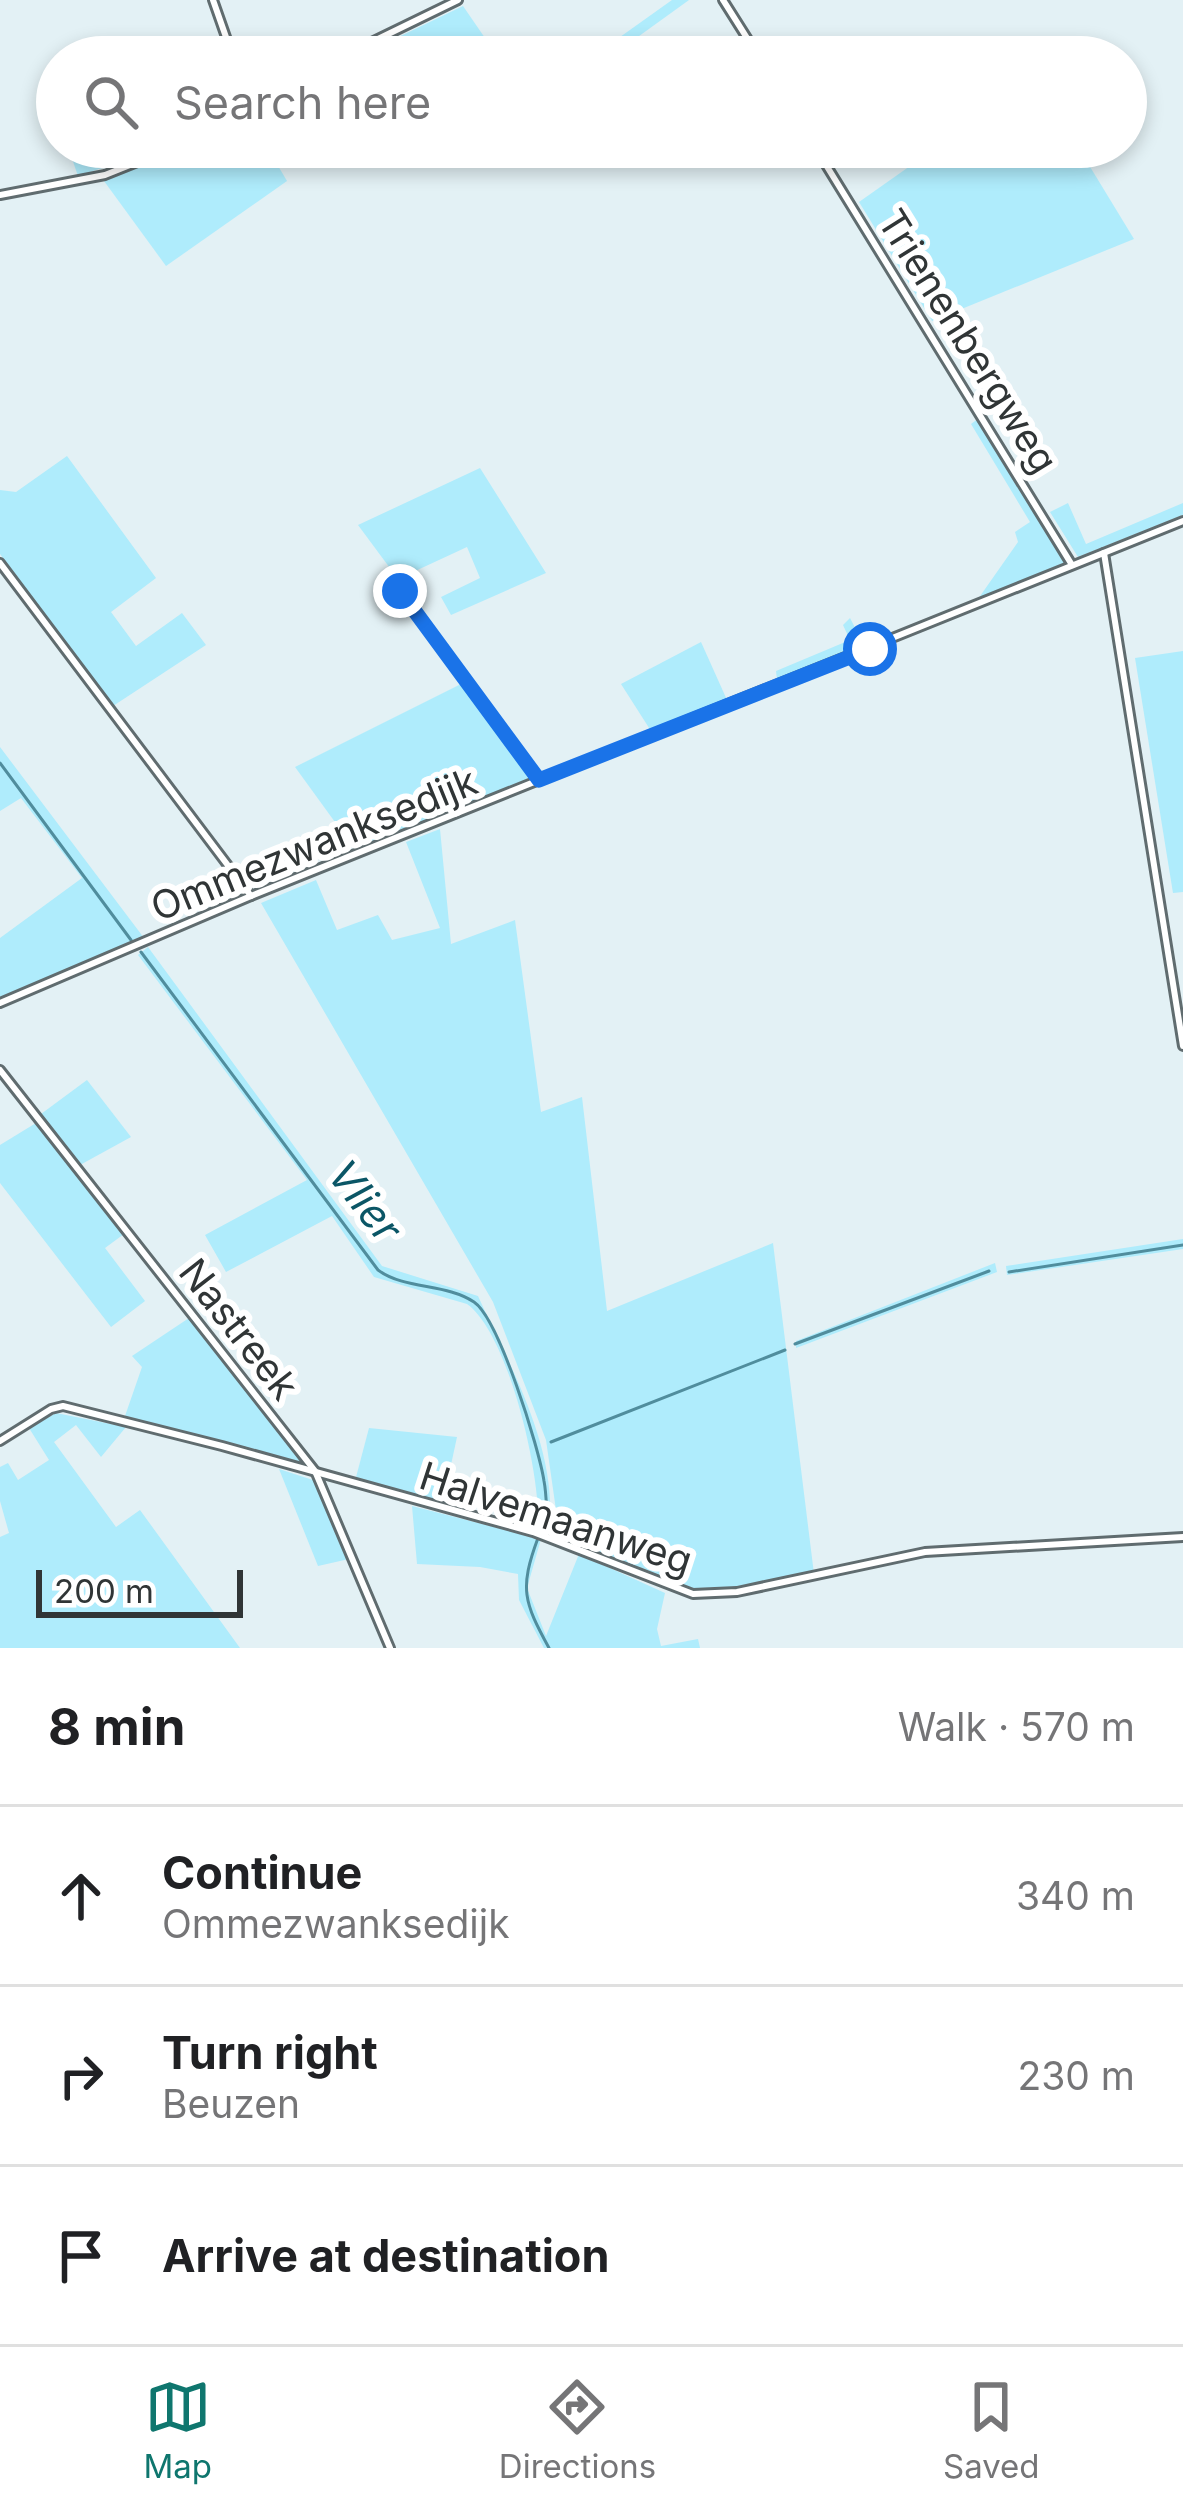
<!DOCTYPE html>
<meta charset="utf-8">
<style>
:root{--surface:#fff;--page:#f2f2f2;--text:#202124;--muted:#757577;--line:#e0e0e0;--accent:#0f766e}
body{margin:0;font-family:Inter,sans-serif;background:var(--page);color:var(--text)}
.scale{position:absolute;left:36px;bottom:30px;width:207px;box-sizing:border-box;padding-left:12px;border:6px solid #303536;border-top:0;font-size:33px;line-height:42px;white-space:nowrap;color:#303536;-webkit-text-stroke:9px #fff;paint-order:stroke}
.stop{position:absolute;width:36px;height:36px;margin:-27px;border:9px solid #1a73e8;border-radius:50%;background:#fff}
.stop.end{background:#1a73e8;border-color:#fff;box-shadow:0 3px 12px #0008}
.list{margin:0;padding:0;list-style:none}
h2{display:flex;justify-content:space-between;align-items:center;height:156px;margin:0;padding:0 48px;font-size:51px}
h2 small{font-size:39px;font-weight:400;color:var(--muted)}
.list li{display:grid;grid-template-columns:78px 1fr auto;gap:36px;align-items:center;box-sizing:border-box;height:180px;padding:0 48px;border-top:3px solid var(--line)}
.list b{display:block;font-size:45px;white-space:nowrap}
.list p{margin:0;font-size:39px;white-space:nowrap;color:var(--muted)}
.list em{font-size:39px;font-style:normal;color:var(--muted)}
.icon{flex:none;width:66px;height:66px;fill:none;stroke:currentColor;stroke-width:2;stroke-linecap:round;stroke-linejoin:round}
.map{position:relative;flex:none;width:1183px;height:1648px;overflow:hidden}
.search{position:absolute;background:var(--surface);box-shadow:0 6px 18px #0003;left:36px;right:36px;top:36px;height:132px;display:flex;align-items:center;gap:30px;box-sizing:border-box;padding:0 42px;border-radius:66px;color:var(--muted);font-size:45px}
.sheet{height:696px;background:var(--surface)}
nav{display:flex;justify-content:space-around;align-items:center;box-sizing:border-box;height:168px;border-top:3px solid var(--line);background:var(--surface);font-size:33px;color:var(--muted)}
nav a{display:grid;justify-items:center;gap:6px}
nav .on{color:var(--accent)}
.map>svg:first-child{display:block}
.green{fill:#afecfc}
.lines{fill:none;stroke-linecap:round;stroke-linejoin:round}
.stream{stroke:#508d9d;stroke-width:3}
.street-casing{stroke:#606c6f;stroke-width:12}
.street{stroke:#fff;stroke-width:6}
.route{stroke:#1a73e8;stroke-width:15}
.labels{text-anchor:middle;stroke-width:12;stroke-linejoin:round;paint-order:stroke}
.street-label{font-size:39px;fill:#303536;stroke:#fff}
.water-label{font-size:42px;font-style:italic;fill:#0b5666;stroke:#fff}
</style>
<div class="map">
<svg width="1183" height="1648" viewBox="0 0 1183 1648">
<rect width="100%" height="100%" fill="#e3f1f5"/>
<g class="green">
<path d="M672 0H689L610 57H592Z"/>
<path d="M463 6 485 38 450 57H393L386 43Z"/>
<path d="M68 147H164L78 176Z"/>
<path d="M185 147H267L287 181 166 266 104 181Z"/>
<path d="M937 147H1078L1134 239 932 321 859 202Z"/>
<path d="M979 418 1066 562 978 599 1018 542 1015 532 1030 522 971 424Z"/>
<path d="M67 456 156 578 111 612 136 646 182 613 206 645 113 706 0 554V490L16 492Z"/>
<path d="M480 468 546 573 451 615 441 597 480 578 467 547 398 579 358 525Z"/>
<path d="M1068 503 1086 544 1183 503V515L1078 557 1050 512Z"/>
<path d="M850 618 864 645 777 680 776 671 850 640 843 625Z"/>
<path d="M701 642 727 700 651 731 621 684Z"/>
<path d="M1183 651V892L1173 893 1135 658Z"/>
<path d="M463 683 532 777 356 851 295 767Z"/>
<path d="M0 747 144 938 0 998V938L82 878 21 798 0 811Z"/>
<path d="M440 829 451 944 515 920 541 1112 582 1097 607 1311 773 1243 814 1574 700 1594 672 1588 560 1538 546 1440 493 1302 261 903 316 880 337 930 378 915 392 940 440 928 406 842Z"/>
<path d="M148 947 382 1266 478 1296C511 1369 559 1450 549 1533L538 1530C542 1478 509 1334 467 1304L374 1277 332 1216 226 1272 205 1235 307 1180 138 955Z"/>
<path d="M87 1080 131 1137 80 1165 41 1114Z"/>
<path d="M36 1123 124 1234 105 1248 145 1301 111 1327 0 1183V1145Z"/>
<path d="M1183 1239V1249L1007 1275 1006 1266Z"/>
<path d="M995 1263 997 1272 796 1348V1341Z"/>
<path d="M189 1318 297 1456 303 1466 125 1416 142 1367 132 1356Z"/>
<path d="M56 1413 126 1427 101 1457 76 1425 54 1442 116 1527 140 1510 240 1648H0V1537L9 1533 0 1501V1467L8 1463 18 1480 49 1460 29 1428Z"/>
<path d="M369 1428 457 1437 443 1502 355 1481Z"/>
<path d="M279 1469 316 1481 349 1559 318 1566Z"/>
<path d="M412 1506 541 1539 527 1588 546 1636 579 1554 665 1593 657 1629 661 1646 698 1639 700 1648H544L519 1600 518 1574 480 1567 417 1564Z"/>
</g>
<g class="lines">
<g class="stream">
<path d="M0 763 131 940"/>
<path d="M141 952 378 1270C405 1290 446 1283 474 1302 499 1319 539 1448 544 1481 547 1496 546 1512 548 1527L543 1531"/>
<path d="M1009 1272 1183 1245"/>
<path d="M795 1344 989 1271"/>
<path d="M551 1442 785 1350"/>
<path d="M538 1538C519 1589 524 1602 549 1648"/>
</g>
<defs>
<g id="street">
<path d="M213 0 233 57"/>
<path d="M723 0 759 57"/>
<path d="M341 57 458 0"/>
<path d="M815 147 1072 565"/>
<path d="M0 195 105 175 175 147"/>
<path d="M1104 553 1183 1046"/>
<path d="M0 563 251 896"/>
<path d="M400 591 539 780"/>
<path d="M0 1003 251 896 1183 521"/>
<path d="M0 1070 315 1471 390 1648"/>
<path d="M0 1441 51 1409 63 1406 222 1446 533 1532 693 1594 737 1592 925 1552 1183 1537"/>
</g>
</defs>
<use href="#street" class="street-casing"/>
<use href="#street" class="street"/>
</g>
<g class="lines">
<path class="route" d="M400 591 539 780 870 649"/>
</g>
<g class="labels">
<g class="street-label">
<text transform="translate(968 341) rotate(58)" y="14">Trienenbergweg</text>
<text transform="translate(314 844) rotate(-22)" y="14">Ommezwanksedijk</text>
<text transform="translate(239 1329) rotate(52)" y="14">Nastreek</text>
<text transform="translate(556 1518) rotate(18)" y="14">Halvemaanweg</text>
</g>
<g class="water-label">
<text transform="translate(365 1201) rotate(52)" y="15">Vlier</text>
</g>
</g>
</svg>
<div class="scale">200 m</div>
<div class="stop" style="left:870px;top:649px"></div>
<div class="stop end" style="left:400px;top:591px"></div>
<div class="search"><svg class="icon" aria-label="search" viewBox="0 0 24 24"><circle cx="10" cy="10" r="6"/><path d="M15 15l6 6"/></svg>Search here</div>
</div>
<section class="sheet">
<h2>8 min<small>Walk · 570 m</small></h2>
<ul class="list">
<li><svg class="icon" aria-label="ahead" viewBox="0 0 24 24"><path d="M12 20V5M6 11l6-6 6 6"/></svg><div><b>Continue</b><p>Ommezwanksedijk</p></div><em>340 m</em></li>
<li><svg class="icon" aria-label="right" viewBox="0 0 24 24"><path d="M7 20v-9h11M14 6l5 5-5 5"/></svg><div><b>Turn right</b><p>Beuzen</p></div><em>230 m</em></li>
<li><svg class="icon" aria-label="arrive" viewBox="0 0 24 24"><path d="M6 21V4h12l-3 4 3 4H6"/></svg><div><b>Arrive at destination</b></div></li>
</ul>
</section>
<nav>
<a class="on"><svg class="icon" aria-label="map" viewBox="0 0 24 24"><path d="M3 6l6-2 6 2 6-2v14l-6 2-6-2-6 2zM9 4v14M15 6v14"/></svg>Map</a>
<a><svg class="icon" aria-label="directions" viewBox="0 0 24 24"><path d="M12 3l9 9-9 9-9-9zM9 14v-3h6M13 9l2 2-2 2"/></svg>Directions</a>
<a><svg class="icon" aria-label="saved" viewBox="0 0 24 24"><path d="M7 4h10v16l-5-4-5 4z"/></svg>Saved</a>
</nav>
